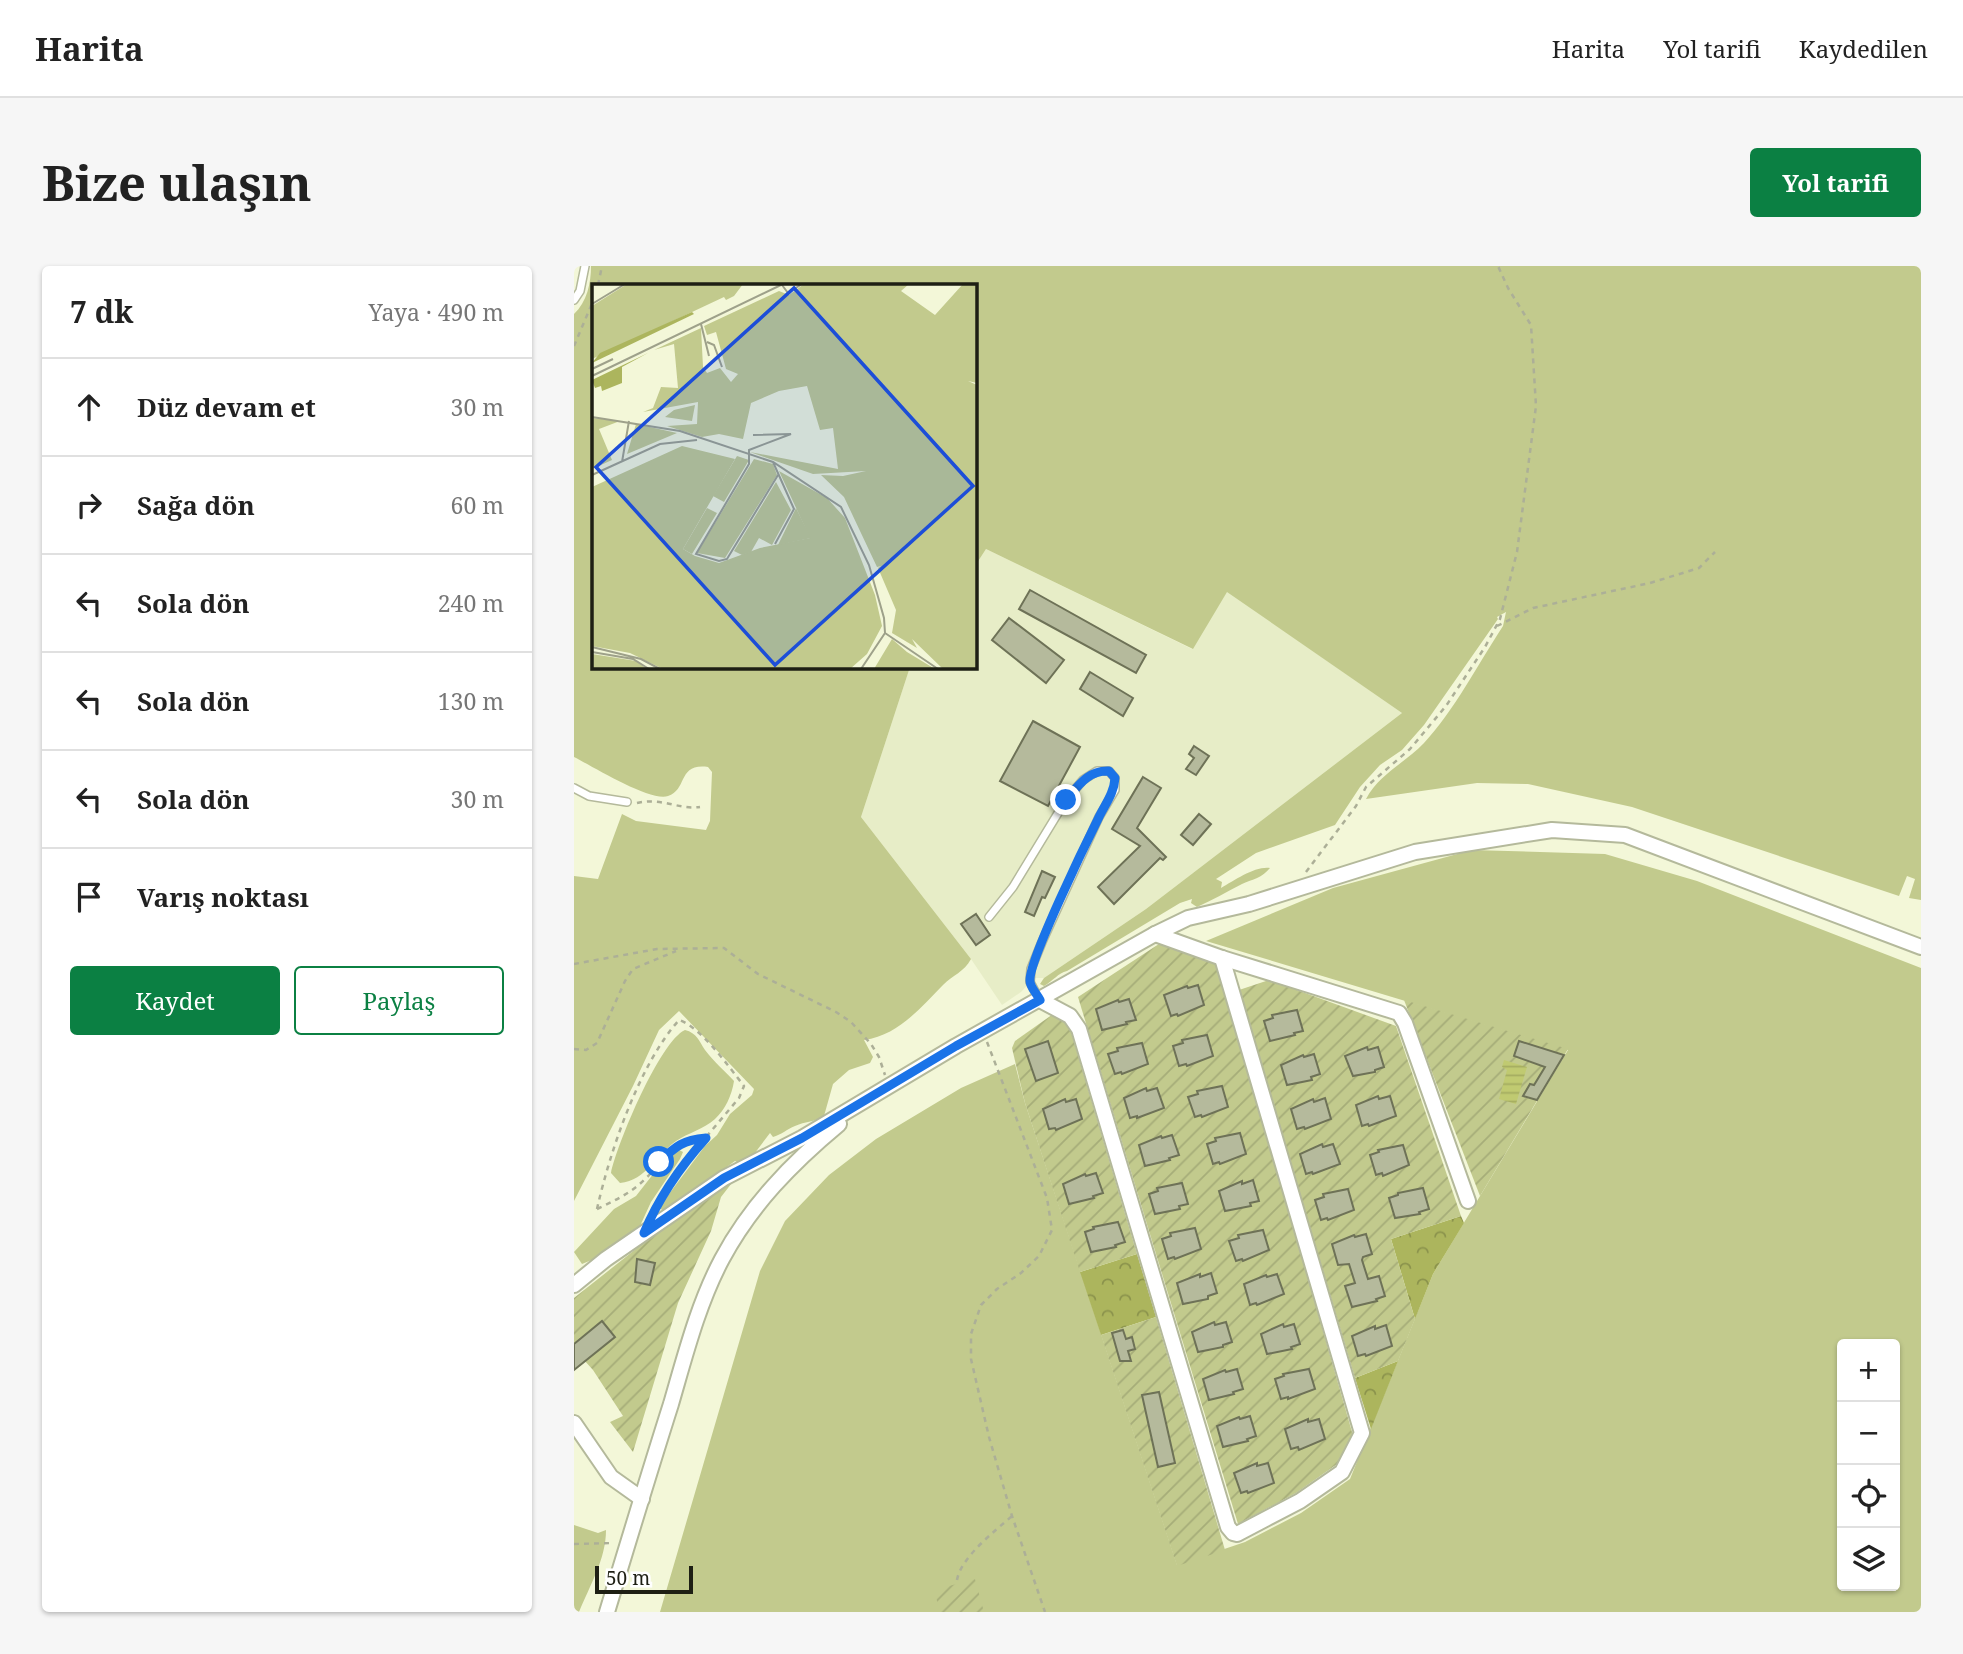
<!DOCTYPE html>
<html lang="tr">
<meta charset="utf-8">
<style>
:root{--surface:#fff;--page:#f6f6f6;--text:#222;--muted:#767676;--line:#e0e0e0;--accent:#0b8043}
body{margin:0;font-family:"Noto Serif",serif;background:var(--page);color:var(--text)}
.controls{position:absolute;right:21px;bottom:21px;display:grid;overflow:hidden;border-radius:7px;box-shadow:0 2px 5px #0004}
.controls button{width:63px;height:63px;display:grid;place-items:center;padding:0;border:0;border-bottom:2px solid var(--line);background:var(--surface);color:var(--text);font:35px sans-serif}
.scale{position:absolute;left:21px;bottom:18px;width:98px;box-sizing:border-box;padding-left:7px;border:4px solid #1e1f14;border-top:0;font-size:19px;line-height:24px;white-space:nowrap;color:#1e1f14;-webkit-text-stroke:5px #fff;paint-order:stroke}
.stop{position:absolute;width:21px;height:21px;margin:-16px;border:5px solid #1a73e8;border-radius:50%;background:#fff}
.stop.end{background:#1a73e8;border-color:#fff;box-shadow:0 2px 7px #0008}
.list{margin:0;padding:0;list-style:none}
h2{display:flex;justify-content:space-between;align-items:center;height:91px;margin:0;padding:0 28px;font-size:30px}
h2 small{font-size:23px;font-weight:400;color:var(--muted)}
.list li{display:grid;grid-template-columns:46px 1fr auto;gap:21px;align-items:center;box-sizing:border-box;height:98px;padding:0 28px;border-top:2px solid var(--line)}
.list b{display:block;font-size:26px;white-space:nowrap}
.list em{font-size:23px;font-style:normal;color:var(--muted)}
.actions{display:flex;gap:14px;padding:21px 28px}
.actions a{flex:1;padding:16px 0;border:2px solid var(--accent);border-radius:7px;text-align:center;font-size:24px;color:var(--accent)}
.actions .main{background:var(--accent);color:#fff}
.icon{flex:none;width:38px;height:38px;fill:none;stroke:currentColor;stroke-width:2;stroke-linecap:round;stroke-linejoin:round}
.map{position:relative;flex:none;width:1347px;height:1346px;overflow:hidden;border-radius:7px}
header{display:flex;align-items:center;gap:42px;box-sizing:border-box;height:98px;padding:0 35px;background:var(--surface);border-bottom:2px solid var(--line)}
header strong{font-size:33px}
nav{display:flex;gap:38px;margin-inline-start:auto;font-size:24px}
.intro{display:flex;align-items:center;justify-content:space-between;box-sizing:border-box;height:168px;padding:0 42px}
h1{margin:0;font-size:49px}
.button{padding:18px 32px;border-radius:7px;background:var(--accent);color:#fff;font-size:24px;font-weight:700}
main{display:flex;gap:42px;padding:0 42px}
aside{flex:1;background:var(--surface);border-radius:7px;box-shadow:0 2px 5px #0004}
.map>svg:first-child{display:block}
.built{fill:#e7edc7}
.grass{fill:#c2ca8d;fill-rule:evenodd}
.forest{fill:url(#forest-crowns)}
.garden{fill:url(#garden-furrows)}
.water{fill:url(#water-rules)}
.building{fill:#b5ba9c;stroke:#6e7257;stroke-width:2}
.lines{fill:none;stroke-linecap:round;stroke-linejoin:round}
.lane-casing{stroke:#b4b99b;stroke-width:10}
.street-casing{stroke:#b4b99b;stroke-width:18}
.path{stroke:#acaf97;stroke-width:2.5;stroke-dasharray:5 5;stroke-linecap:butt}
.lane{stroke:#fff;stroke-width:7}
.street{stroke:#fff;stroke-width:14}
.route{stroke:#1a73e8;stroke-width:9}
.inset-road{fill:none;stroke:#9ea18a;stroke-width:2}
.view{fill:#1d4ed8;fill-opacity:0.15;stroke:#1d4ed8;stroke-width:3.5}
.inset-edge{fill:none;stroke:#1e1f14;stroke-width:3.5}
</style>
<header>
<strong>Harita</strong>
<nav><a>Harita</a><a>Yol tarifi</a><a>Kaydedilen</a></nav>
</header>
<div class="intro"><h1>Bize ulaşın</h1><a class="button">Yol tarifi</a></div>
<main>
<aside>
<h2>7 dk<small>Yaya · 490 m</small></h2>
<ul class="list">
<li><svg class="icon" aria-label="ahead" viewBox="0 0 24 24"><path d="M12 20V5M6 11l6-6 6 6"/></svg><div><b>Düz devam et</b></div><em>30 m</em></li>
<li><svg class="icon" aria-label="right" viewBox="0 0 24 24"><path d="M7 20v-9h11M14 6l5 5-5 5"/></svg><div><b>Sağa dön</b></div><em>60 m</em></li>
<li><svg class="icon" aria-label="left" viewBox="0 0 24 24"><path d="M17 20v-9H6M10 6l-5 5 5 5"/></svg><div><b>Sola dön</b></div><em>240 m</em></li>
<li><svg class="icon" aria-label="left" viewBox="0 0 24 24"><path d="M17 20v-9H6M10 6l-5 5 5 5"/></svg><div><b>Sola dön</b></div><em>130 m</em></li>
<li><svg class="icon" aria-label="left" viewBox="0 0 24 24"><path d="M17 20v-9H6M10 6l-5 5 5 5"/></svg><div><b>Sola dön</b></div><em>30 m</em></li>
<li><svg class="icon" aria-label="arrive" viewBox="0 0 24 24"><path d="M6 21V4h12l-3 4 3 4H6"/></svg><div><b>Varış noktası</b></div></li>
</ul>
<div class="actions"><a class="main">Kaydet</a><a>Paylaş</a></div>
</aside>
<div class="map">
<svg width="1347" height="1346" viewBox="0 0 1347 1346">
<defs>
<pattern id="forest-crowns" width="20" height="18" patternUnits="userSpaceOnUse" patternTransform="scale(1.75)"><rect width="20" height="18" fill="#acb55d"/><path d="M2 6a3 3 0 1 1 6 0M12 15a3 3 0 1 1 6 0" fill="none" stroke="#8b934c"/></pattern>
<pattern id="garden-furrows" width="10" height="10" patternUnits="userSpaceOnUse" patternTransform="scale(1.75)"><rect width="10" height="10" fill="#c2ca8d"/><path d="M-1 1l2-2M0 10L10 0M9 11l2-2" fill="none" stroke="#a6ad79"/></pattern>
<pattern id="water-rules" width="6" height="5" patternUnits="userSpaceOnUse" patternTransform="scale(1.75)"><rect width="6" height="5" fill="#c0ca71"/><path d="M0 2.5h6" fill="none" stroke="#a5ad61"/></pattern>
</defs>
<rect width="100%" height="100%" fill="#f3f7d8"/>
<path class="built" d="M412 283 618 383 653 325 828 447 572 643 470 712H460L447 726 428 739 397 693 287 551 336 401H401V300Z"/>
<g class="grass">
<path d="M17 0H1347V634L1335 632 1341 613 1333 610 1325 630 1058 541 954 518 903 517 792 533C805 508 831 497 850 477 880 445 904 398 929 360L932 346 923 351 924 353 850 459 828 484 806 499 786 521 761 559 682 587 642 613 648 616 647 622C661 614 681 600 696 602 688 612 679 613 668 618 652 626 639 634 623 641L617 637 618 633 606 637 493 705C484 707 479 715 470 720L466 718 470 712 572 643 828 447 653 326 619 383 412 283 401 300V19H19V401H336L287 551 397 693C390 706 379 709 369 719 346 742 325 769 290 774L299 791 296 797 275 804 259 818 250 850C238 857 232 855 221 860 213 863 207 869 199 871L196 867 171 900 161 895 99 940 88 944 86 942 89 936 131 880 143 869 156 848 178 829 180 823 105 745 85 764 59 820 0 935V610L24 613 48 548 62 555 132 564 136 555 138 506 134 501C103 497 114 524 94 530 76 536 18 500 0 491V48C13 36 17 17 17 0Z"/>
<path d="M898 584 1031 588 1123 615 1347 702V1346H86L186 1005 211 955 255 909 302 873 387 822 441 798 451 837 603 1299 671 1276 727 1247 776 1213 859 1008 994 784 632 675 759 622ZM1268 1078H1321V1320H1268Z"/>
<path d="M111 764C123 767 125 775 131 784 139 795 151 805 160 815 158 829 151 844 141 853 130 863 114 867 102 875 82 889 73 914 46 917L37 907C43 878 86 775 111 764Z"/>
<path d="M105 884 109 886 106 893 77 936 66 960 53 972 20 993 8 998 0 986 40 943 62 930 87 898Z"/>
<path d="M0 1259 24 1267 32 1264C32 1293 16 1319 5 1346H0Z"/>
</g>
<g class="forest">
<path d="M887 950 890 957 859 1008 841 1053 817 973Z"/>
<path d="M563 988 582 1051 527 1069 506 1006Z"/>
<path d="M824 1095 797 1163 781 1112Z"/>
</g>
<g class="garden">
<path d="M588 676 644 698 780 1173 766 1196 722 1227 664 1258 504 731Z"/>
<path d="M695 714 822 760 887 950 817 973 841 1053 824 1095 781 1112 665 724Z"/>
<path d="M830 734 994 783 906 930Z"/>
<path d="M482 746 493 752 563 988 506 1006 451 837 438 782 441 775Z"/>
<path d="M161 913 147 931 137 965 104 1037 59 1186 36 1156 49 1150 19 1104 0 1083V1032L77 971Z"/>
<path d="M582 1051 651 1284 603 1300 527 1069Z"/>
<path d="M401 1313 410 1346H366L360 1324Z"/>
</g>
<path class="water" d="M930 794 953 801 942 838 925 833 933 804 928 801Z"/>
<g class="building">
<path d="M456 324 572 389 562 407 445 343Z"/>
<path d="M435 352 490 394 472 417 418 374Z"/>
<path d="M516 406 559 432 549 450 506 423Z"/>
<path d="M459 455 506 481 474 540 426 515Z"/>
<path d="M620 480 635 490 622 509 612 503 620 492 615 488Z"/>
<path d="M569 511 587 522 563 562 592 591 589 594 586 592 540 638 524 621 566 580 538 563Z"/>
<path d="M625 548 637 558 619 579 607 569Z"/>
<path d="M468 605 481 611 471 632 468 631 460 650 451 646Z"/>
<path d="M402 648 416 669 402 679 387 658Z"/>
<path d="M624 719 630 739 604 750 603 748 597 750 590 729 613 720 614 722Z"/>
<path d="M555 733 562 754 552 756 553 758 528 764 522 743 544 734 545 736Z"/>
<path d="M723 744 729 765 720 767 721 769 696 775 690 755 699 752 698 749Z"/>
<path d="M633 769 639 790 613 800 612 798 605 800 599 780 609 777 608 774Z"/>
<path d="M474 775 484 807 462 815 451 783Z"/>
<path d="M945 775 990 789 963 834 949 830 956 818 960 819 971 801 940 790Z"/>
<path d="M568 777 574 798 548 808 547 806 541 808 534 788 544 785 543 782Z"/>
<path d="M793 781 794 784 804 781 810 801 801 804V806L779 810 771 790Z"/>
<path d="M740 788 746 808 737 811 738 814 713 819 707 799 729 789 730 791Z"/>
<path d="M648 820 654 841 628 851 627 849 621 851 614 831 624 828 623 825Z"/>
<path d="M572 822 573 825 583 822 590 842 563 852V850L556 852 550 832Z"/>
<path d="M804 830 805 833 816 830 822 850 795 860 794 858 788 860 782 839Z"/>
<path d="M751 832 757 853 731 863 730 861 723 863 717 843 739 833 740 836Z"/>
<path d="M491 833 492 836 502 833 508 853 482 864 481 862 475 863 469 843Z"/>
<path d="M666 867 672 888 646 898 645 896 639 898 633 878 642 875 641 872Z"/>
<path d="M598 869 605 889 595 892 596 894 571 900 565 879 587 870 588 872Z"/>
<path d="M748 878 749 881 759 878 766 898 739 908 738 906 732 908 726 888Z"/>
<path d="M829 879 835 899 809 910 808 907 802 909 796 889 805 886 804 884Z"/>
<path d="M522 907 529 927 519 930 520 932 495 938 489 918 511 908 512 910Z"/>
<path d="M679 914 685 935 676 937 677 940 651 945 645 925 668 915V918Z"/>
<path d="M608 917 614 938 605 940 606 943 581 948 575 928 584 925 583 922Z"/>
<path d="M849 922 855 943 845 946 846 948 821 952 815 932 824 929V927Z"/>
<path d="M774 923 780 944 754 954 753 952 747 954 741 934 750 931 749 928Z"/>
<path d="M544 956 551 976 541 979 542 981 517 986 511 966 520 963 519 961Z"/>
<path d="M621 962 627 983 601 993 600 991 594 993 588 973 597 970 596 967Z"/>
<path d="M689 964 695 984 669 995 668 993 662 995 655 975 665 972 664 969Z"/>
<path d="M792 968 798 988 789 991 788 994 794 1013 805 1010 811 1030 802 1033 803 1035 778 1041 771 1020 781 1017 775 998 764 999 758 978 780 969 781 971Z"/>
<path d="M63 993 81 997 76 1019 61 1016Z"/>
<path d="M637 1007 643 1027 634 1030V1033L609 1038 603 1017 626 1008V1011Z"/>
<path d="M703 1008 710 1028 683 1039 682 1037 676 1039 670 1018 692 1009 693 1011Z"/>
<path d="M28 1055 41 1071 0 1104V1078Z"/>
<path d="M640 1056 641 1059 652 1056 658 1076 649 1079V1081L624 1086 618 1066Z"/>
<path d="M709 1058 710 1061 720 1058 726 1078 717 1081 718 1083 693 1088 687 1068Z"/>
<path d="M812 1059 818 1080 792 1090 791 1088 784 1090 778 1070 801 1060V1063Z"/>
<path d="M549 1064 552 1073 558 1071 561 1083 554 1085 557 1095H546L538 1067Z"/>
<path d="M663 1103 669 1123 659 1126 660 1128 635 1134 629 1113 651 1104 652 1106Z"/>
<path d="M735 1103 741 1123 714 1133V1131L707 1133 701 1113 710 1110 709 1108Z"/>
<path d="M585 1126 601 1197 584 1201 568 1129Z"/>
<path d="M676 1150 682 1170 673 1173 674 1175 649 1181 643 1160 665 1151 666 1153Z"/>
<path d="M734 1153V1156L745 1153 751 1173 725 1184 724 1181 717 1183 711 1163Z"/>
<path d="M683 1197V1200L694 1197 700 1217 674 1227 673 1225 667 1227 660 1207Z"/>
</g>
<g class="lines">
<defs>
<g id="lane">
<path d="M0 34 6 25 11 0"/>
<path d="M0 522 15 530 53 536"/>
<path d="M415 651 439 621 492 534 509 514 523 505H535L541 512V524L525 551 468 676 457 703 456 716 465 733"/>
</g>
<g id="street">
<path d="M581 668 648 692 825 747 831 757 894 935"/>
<path d="M466 734 496 750 505 763 654 1261 659 1267 663 1268 726 1235 768 1206 788 1167 648 692"/>
<path d="M0 1019 32 993 150 912 228 872 382 780 581 668 614 652 675 638 841 586 978 564 1051 569 1347 681"/>
<path d="M0 1157 37 1211 68 1233"/>
<path d="M33 1346C54 1277 75 1207 97 1138 111 1090 124 1038 148 993 177 939 218 897 265 858"/>
</g>
</defs>
<use href="#lane" class="lane-casing"/>
<use href="#street" class="street-casing"/>
<g class="path">
<path d="M24 19 28 0"/>
<path d="M0 80 19 35"/>
<path d="M923 360 959 342 1076 317 1125 302 1141 286"/>
<path d="M63 537C87 531 105 544 126 541"/>
<path d="M732 606 782 540 792 521 836 483 872 440 911 381 926 353 943 286 962 140 957 59 934 22 924 0"/>
<path d="M0 698 83 683 150 682 184 708 262 746 277 756 297 778 305 791 311 809"/>
<path d="M413 776 473 932 478 964 465 990 447 1007 423 1023 407 1039 397 1068V1093L415 1171 438 1250 471 1346"/>
<path d="M0 783 12 784 23 777 51 715 59 703 102 685"/>
<path d="M23 943C36 885 65 799 105 754 127 761 155 801 170 820L165 832 112 895 79 944"/>
<path d="M23 943C40 935 57 927 70 914 94 892 94 876 132 872"/>
<path d="M0 1278 40 1277"/>
<path d="M383 1314C387 1291 421 1265 438 1250"/>
</g>
<use href="#lane" class="lane"/>
<use href="#street" class="street"/>
</g>
<g class="lines">
<path class="route" d="M85 896C102 880 109 874 132 872 106 901 85 931 70 967L150 912 228 872 382 780 466 734C463 728 456 721 456 715 454 696 513 575 525 551 532 537 540 527 541 512L535 505C514 504 504 520 492 534"/>
</g>
<g transform="translate(18 18)">
<rect width="385" height="385" fill="#f3f7d8"/>
<path d="M35 0H151L142 12 134 16 132 13 0 75V22ZM212 0H317L309 7 343 31 371 0H385V99L376 97 385 101V385H351L320 355 325 364 300 349 304 326 286 284 289 282 285 283 252 213 229 191 251 192 274 187 221 190 158 168 246 185 241 144 228 146 215 102 187 107 159 119 151 155 127 150 110 153 75 142 105 140 106 118 51 128 61 124 69 103 86 104 82 60 62 66 109 44 111 83 115 89 128 84 139 98 146 90 134 85 124 48 115 51 112 42 187 7 197 11ZM103 121 100 137 73 133 82 126ZM0 134 28 137 7 145 20 176 0 185ZM90 162 143 175 91 265 103 272 127 279 168 264 218 254 187 187 235 214 253 234 283 311 290 342 275 370 258 385H71L38 369 0 362V203ZM300 355 315 368 343 385H282ZM0 370 44 377 55 385H0Z" fill="#c2ca8d"/>
<path d="M100 28 102 30 0 79 8 69ZM56 69 30 83V99L10 107 9 102 3 104 0 96Z" fill="#acb55d"/>
<path d="M44 140 85 149 35 170ZM145 172 157 176 132 218 121 212ZM162 175 181 180 185 191 133 274 105 269ZM184 198 199 226 180 261 167 254 159 268 150 271 142 267ZM115 224 125 229 100 270 91 265ZM204 224 219 254 186 261Z" fill="#c2ca8d"/>
<path class="inset-road" d="M190 1 196 9 210 0M0 20 33 0M109 40 117 72M115 58 122 61 130 83M0 85 21 75M0 92 191 0M0 133 88 147 181 178 249 223 277 281 292 334 293 349 269 385M161 151 199 150 157 166V180L104 270 127 277 135 275 186 191M30 178 37 137M181 178 202 225 183 260M0 191 68 160 105 156M293 349 346 385M0 363 49 375 68 385M0 368 41 375 57 385"/>
<path class="view" d="M202 4 381 202 183 381 4 183Z"/>
<rect width="385" height="385" class="inset-edge"/>
</g>
</svg>
<div class="controls">
<button>+</button>
<button>−</button>
<button><svg class="icon" aria-label="locate" viewBox="0 0 24 24"><circle cx="12" cy="12" r="6"/><path d="M12 2v4M12 18v4M2 12h4M18 12h4"/></svg></button>
<button><svg class="icon" aria-label="layers" viewBox="0 0 24 24"><path d="M12 4l9 5-9 5-9-5zM3 14l9 5 9-5"/></svg></button>
</div>
<div class="scale">50 m</div>
<div class="stop" style="left:85px;top:896px"></div>
<div class="stop end" style="left:492px;top:534px"></div>
</div>
</main>
